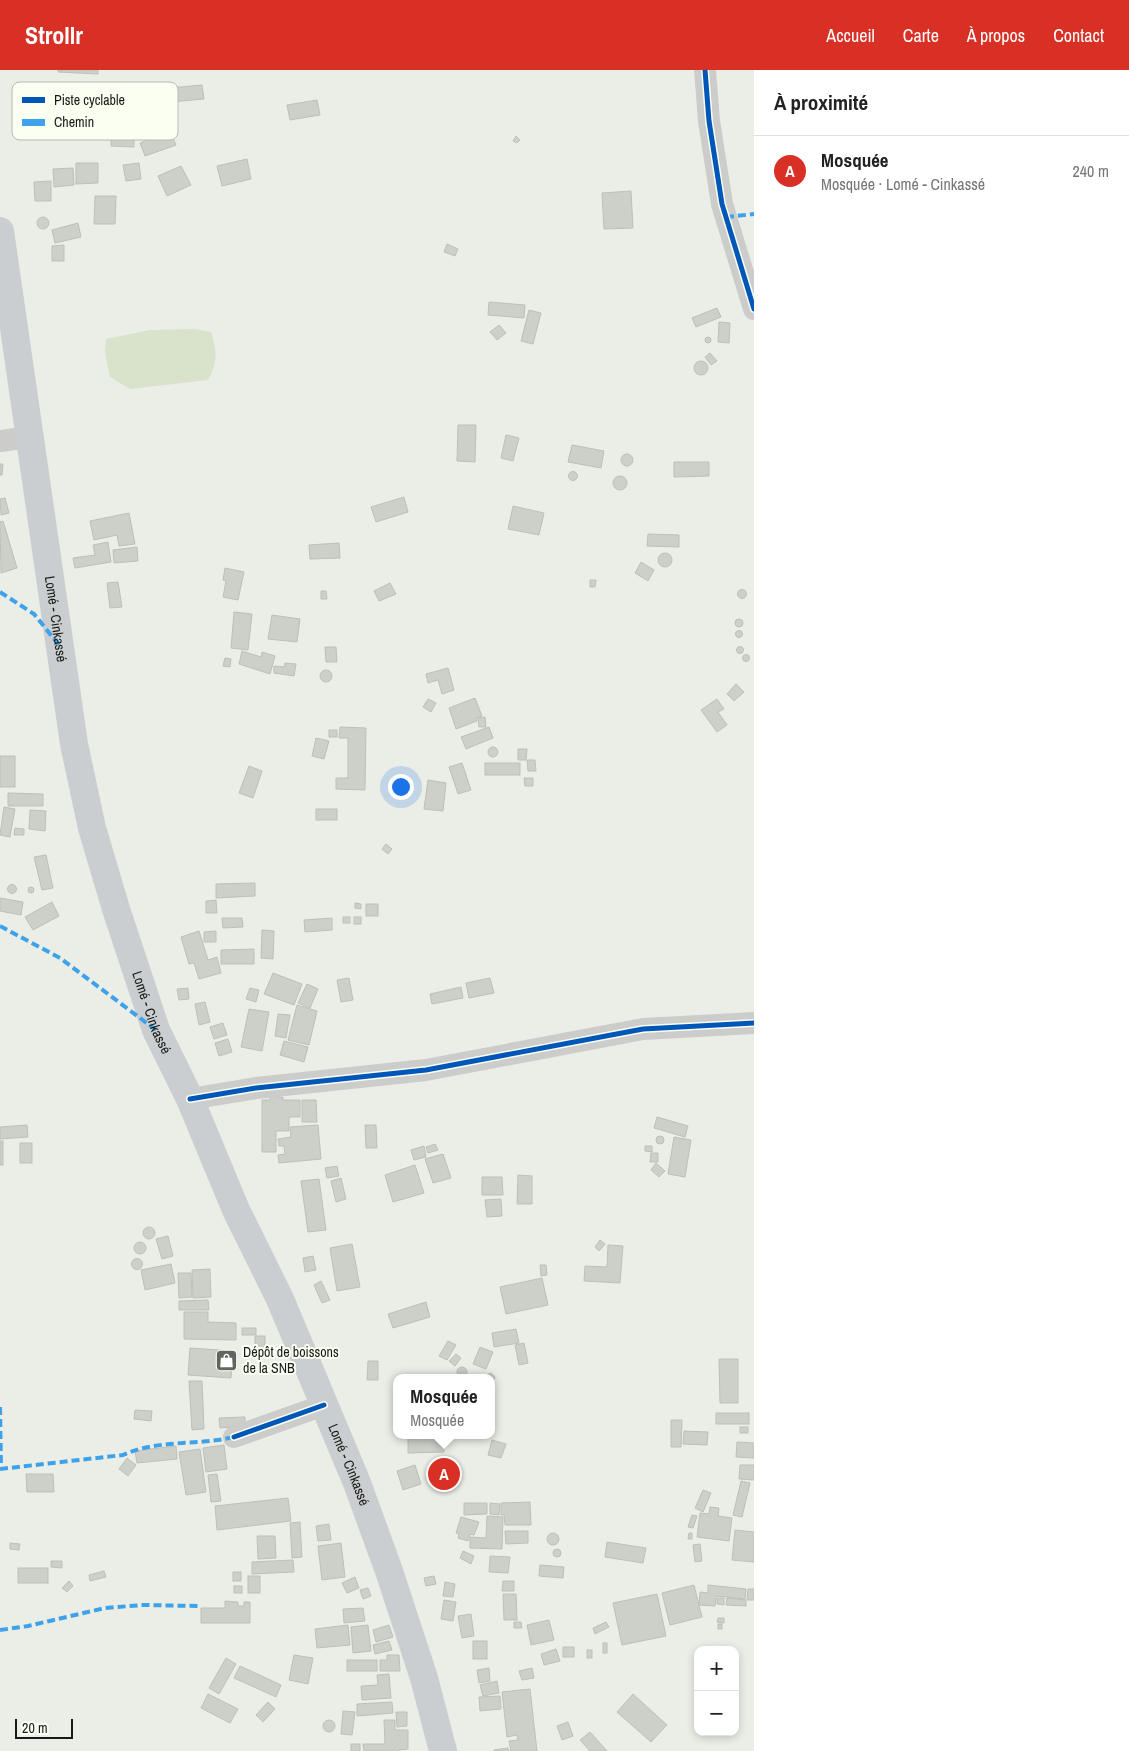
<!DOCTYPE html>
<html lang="fr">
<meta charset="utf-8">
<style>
:root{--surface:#fff;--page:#f2f2f2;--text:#222;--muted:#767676;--line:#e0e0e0;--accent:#d93025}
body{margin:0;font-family:"Archivo Narrow",sans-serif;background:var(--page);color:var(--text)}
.controls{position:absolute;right:15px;bottom:15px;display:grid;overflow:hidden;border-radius:10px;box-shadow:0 2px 8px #0003}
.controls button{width:45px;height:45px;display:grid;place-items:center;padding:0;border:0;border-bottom:1px solid var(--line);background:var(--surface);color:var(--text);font:25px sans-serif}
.scale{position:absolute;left:15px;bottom:12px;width:58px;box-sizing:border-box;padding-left:5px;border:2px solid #181a15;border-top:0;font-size:14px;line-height:18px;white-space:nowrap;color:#181a15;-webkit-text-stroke:4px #fafff2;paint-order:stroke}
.you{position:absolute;left:400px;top:716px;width:18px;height:18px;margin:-12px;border:4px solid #fff;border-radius:50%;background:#1a73e8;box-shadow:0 0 0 8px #1a73e833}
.badge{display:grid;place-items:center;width:32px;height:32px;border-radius:50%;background:var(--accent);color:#fff;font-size:16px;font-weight:700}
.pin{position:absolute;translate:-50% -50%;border:2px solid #fff;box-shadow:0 1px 5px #0006}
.popup{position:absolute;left:393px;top:1304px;width:102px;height:65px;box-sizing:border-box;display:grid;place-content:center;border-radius:10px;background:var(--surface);filter:drop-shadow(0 1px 4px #0005);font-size:16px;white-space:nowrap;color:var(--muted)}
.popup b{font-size:19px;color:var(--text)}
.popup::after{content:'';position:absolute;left:50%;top:100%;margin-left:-10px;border:10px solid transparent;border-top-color:var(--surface)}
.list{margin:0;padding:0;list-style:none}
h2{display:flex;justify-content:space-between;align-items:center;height:65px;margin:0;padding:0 20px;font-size:21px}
h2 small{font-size:16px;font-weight:400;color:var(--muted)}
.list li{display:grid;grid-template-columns:32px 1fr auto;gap:15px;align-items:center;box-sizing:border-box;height:70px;padding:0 20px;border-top:1px solid var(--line)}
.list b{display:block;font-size:19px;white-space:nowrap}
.list p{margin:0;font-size:16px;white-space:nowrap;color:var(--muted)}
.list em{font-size:16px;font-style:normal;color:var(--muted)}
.map{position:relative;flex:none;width:754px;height:1681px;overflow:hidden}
header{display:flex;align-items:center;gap:30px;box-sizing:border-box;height:70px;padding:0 25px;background:var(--accent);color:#fff}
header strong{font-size:24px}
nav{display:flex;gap:28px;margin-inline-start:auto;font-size:18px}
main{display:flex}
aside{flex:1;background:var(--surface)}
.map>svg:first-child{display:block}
.green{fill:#d9e2ca}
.building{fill:#cdd0c9;stroke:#bdc0b9}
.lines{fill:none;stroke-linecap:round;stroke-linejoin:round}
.minor{stroke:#cccccb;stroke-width:22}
.trunk{stroke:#cbced0;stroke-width:28}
.quiet{stroke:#3da2ea;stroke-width:4;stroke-dasharray:8 4;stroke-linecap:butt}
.cycleway-casing{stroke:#fafff2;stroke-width:8}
.cycleway{stroke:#0057b8;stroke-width:5}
.labels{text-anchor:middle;stroke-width:4;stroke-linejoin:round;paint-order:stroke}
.street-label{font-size:14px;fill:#181a15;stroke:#fafff2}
.poi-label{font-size:14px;fill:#181a15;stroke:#fafff2;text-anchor:start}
.key{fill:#fafff2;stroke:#b6bab0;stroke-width:1}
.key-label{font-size:14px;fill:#181a15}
</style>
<header>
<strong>Strollr</strong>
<nav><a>Accueil</a><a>Carte</a><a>À propos</a><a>Contact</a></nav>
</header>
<main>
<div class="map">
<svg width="754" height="1681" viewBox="0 0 754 1681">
<rect width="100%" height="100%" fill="#ebeee6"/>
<path class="green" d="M195 259 211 262C217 282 218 291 208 310L130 319 110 307 105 282 106 269 150 260Z"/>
<g class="building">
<path d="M58 0H98V4L58 2Z"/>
<path d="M202 15 204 29 170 32 169 18Z"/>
<path d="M317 30 320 45 290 50 287 35Z"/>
<rect x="157" y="42" width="6" height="4"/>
<path d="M157 48 162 58 138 69 134 59Z"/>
<path d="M170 61 176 75 145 86 140 73Z"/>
<path d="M111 65 134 66V77L111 76Z"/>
<path d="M516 66 520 70 517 73 513 71Z"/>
<path d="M247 89 251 109 222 116 217 96Z"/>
<path d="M76 93H98V113L76 114Z"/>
<path d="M139 93 141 109 126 111 123 95Z"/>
<path d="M181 96 191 115 167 126 158 106Z"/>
<path d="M73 98 74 115 54 117 53 99Z"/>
<path d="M51 111V131H35L34 112Z"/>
<path d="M631 121 633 158 604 159 602 123Z"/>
<path d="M95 126H116L115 154H94Z"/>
<circle cx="43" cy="153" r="6"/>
<path d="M78 153 81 167 55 173 52 160Z"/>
<path d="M447 174 458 179 455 186 444 182Z"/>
<path d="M64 175V191H52V176Z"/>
<path d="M489 232 525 235 524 248 488 245Z"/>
<path d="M717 238 721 247 696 257 692 248Z"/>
<path d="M529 240 541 243 533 274 521 271Z"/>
<path d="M719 252 730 253 729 273 718 272Z"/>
<path d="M499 255 506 263 497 270 490 262Z"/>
<circle cx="708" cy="270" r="3"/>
<path d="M710 283 717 291 711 295 705 287Z"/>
<circle cx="701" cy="298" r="7"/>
<path d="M458 355H476L475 392 457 391Z"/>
<path d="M506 365 519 368 513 391 501 388Z"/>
<path d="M572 375 604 381 601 398 568 392Z"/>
<circle cx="627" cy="390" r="6"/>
<path d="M674 392H709V406L674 407Z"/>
<path d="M0 394H3L2 405H0Z"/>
<circle cx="573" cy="406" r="4.5"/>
<circle cx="620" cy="413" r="7"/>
<path d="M404 427 408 442 376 452 371 437Z"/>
<path d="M5 428 9 443 1 445 0 429Z"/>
<path d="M513 436 544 443 539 465 508 459Z"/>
<path d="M129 443 135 474 119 476 117 465 94 470 90 451Z"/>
<path d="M3 451 17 498 1 503 0 452Z"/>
<path d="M648 464 679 465V477L647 476Z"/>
<path d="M108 472 111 492 75 498 73 488 95 485 93 475Z"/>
<path d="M339 473 340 488 310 489 309 475Z"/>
<path d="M137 477 138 491 114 493 113 480Z"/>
<circle cx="665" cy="490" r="7"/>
<path d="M641 492 654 500 648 511 635 503Z"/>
<path d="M225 498 244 502 238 530 223 527 226 511 223 510Z"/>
<path d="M590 510H596L595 517H590Z"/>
<path d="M118 512 122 537 110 538 107 513Z"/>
<path d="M390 513 396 524 379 531 374 521Z"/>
<circle cx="742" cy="524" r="4.5"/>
<path d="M321 521H326L327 529H321Z"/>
<path d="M234 542 252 544 248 580 231 578Z"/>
<path d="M272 545 300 549 297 572 268 569Z"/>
<circle cx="739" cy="553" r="4"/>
<circle cx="739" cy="564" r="3.5"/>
<circle cx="740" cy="580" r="3.5"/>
<path d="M325 577H336L337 592H326Z"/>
<path d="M242 581 261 587 262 582 275 586 270 604 239 594Z"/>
<circle cx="746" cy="588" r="3.5"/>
<path d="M225 588 231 589 230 597 223 596Z"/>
<path d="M285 593 296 594 294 606 274 603V596L284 597Z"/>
<path d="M448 598 454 620 442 624 438 610 428 613 426 604Z"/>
<circle cx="326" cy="606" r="6"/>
<path d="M736 614 744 622 734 631 727 624Z"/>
<path d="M475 628 482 646 476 648 477 651 456 659 449 638Z"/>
<path d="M428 629 436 633 431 642 423 637Z"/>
<path d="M717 629 724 639 718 642 727 655 717 662 701 640Z"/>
<path d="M485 647 486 657H479L478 648Z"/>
<path d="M340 657 366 658 365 720 336 719V708H348V668H339Z"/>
<path d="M489 657 493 668 466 679 461 667Z"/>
<rect x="329" y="660" width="8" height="7"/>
<path d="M316 668 329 671 324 689 312 686Z"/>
<circle cx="493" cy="682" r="5"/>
<path d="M518 679H527L526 690H518Z"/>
<rect x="0" y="686" width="15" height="31"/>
<path d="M527 690H535L536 701H528Z"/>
<path d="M462 693 471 720 458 724 449 697Z"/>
<rect x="485" y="693" width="35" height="12"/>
<path d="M249 696 262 701 253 728 239 723Z"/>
<path d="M524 708H533V716H525Z"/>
<path d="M428 710 446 713 443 741 424 739Z"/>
<path d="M8 723 43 724V736H8Z"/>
<path d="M4 737 15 739 10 767 0 765Z"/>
<rect x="316" y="739" width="21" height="11"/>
<path d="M30 740 46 741 45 761 29 759Z"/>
<path d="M15 758 24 759V765H14Z"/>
<path d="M386 774 392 779 388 784 382 779Z"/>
<path d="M46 785 53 818 42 820 34 787Z"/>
<path d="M255 813V826L216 828V814Z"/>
<circle cx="12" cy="819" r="4.5"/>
<circle cx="31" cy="820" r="3"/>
<path d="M0 828 23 832 21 845 0 841Z"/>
<path d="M216 830 217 843H206V831Z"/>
<path d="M52 832 59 846 33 860 25 847Z"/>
<path d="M355 833 361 834V839L355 838Z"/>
<rect x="366" y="834" width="12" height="12"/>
<rect x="343" y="847" width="7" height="6"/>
<rect x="354" y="847" width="7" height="7"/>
<path d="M222 848H242L243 857 223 858Z"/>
<path d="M332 848V860L305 862 304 850Z"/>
<path d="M262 860 274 861 273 889 261 888Z"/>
<path d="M199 861 208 890 217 887 221 903 199 909 194 893 189 894 181 867Z"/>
<path d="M216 861V872H204V862Z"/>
<path d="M254 879V894H221V880Z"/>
<path d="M273 903 302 914 294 935 264 924Z"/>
<path d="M349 908 353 930 341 932 337 910Z"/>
<path d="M490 908 494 923 469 928 466 913Z"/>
<path d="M307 914 318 919 310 938 298 933Z"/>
<path d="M461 917 463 928 432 934 430 924Z"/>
<path d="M188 918 189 929 179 930 177 919Z"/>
<path d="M250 918 259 920 256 932 246 929Z"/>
<path d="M205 932 210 952 199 955 195 934Z"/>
<path d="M297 935 317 941 309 975 288 970Z"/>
<path d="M249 939 269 942 262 981 241 977Z"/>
<path d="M278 944 290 945 286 968 275 966Z"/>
<path d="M223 953 227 965 214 969 210 957Z"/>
<path d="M228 969 232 982 219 986 215 973Z"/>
<path d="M284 971 308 977 304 992 280 985Z"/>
<path d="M270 1026 283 1027V1030H300V1047H289V1061H276V1082H262V1030H270Z"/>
<path d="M302 1030H316L317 1052H302Z"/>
<path d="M657 1047 688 1056 685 1067 654 1058Z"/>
<path d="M27 1055 28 1067 0 1069V1057Z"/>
<path d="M318 1055 321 1089 279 1093 278 1085 285 1084 284 1076H279L278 1069 291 1067 290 1057Z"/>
<path d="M365 1055H376L377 1078H366Z"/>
<circle cx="660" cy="1070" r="4"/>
<path d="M674 1067 691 1070 685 1107 668 1104Z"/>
<rect x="0" y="1071" width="3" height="24"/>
<rect x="20" y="1073" width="12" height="20"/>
<path d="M435 1074 438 1080 428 1083 426 1077Z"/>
<path d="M424 1076 426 1087 414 1090 411 1080Z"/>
<path d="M645 1076H652V1082L645 1081Z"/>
<path d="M651 1083H658V1092H650Z"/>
<path d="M443 1084 451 1108 433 1113 425 1089Z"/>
<path d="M656 1093 665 1101 659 1107 651 1100Z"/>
<path d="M415 1095 424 1123 393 1132 385 1105Z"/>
<path d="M337 1096 339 1106 327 1108 325 1098Z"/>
<path d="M518 1105 532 1106V1134H517Z"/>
<path d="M482 1107H502L503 1125H482Z"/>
<path d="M341 1108 346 1129 336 1132 331 1111Z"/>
<path d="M319 1109 326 1160 308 1162 301 1111Z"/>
<path d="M501 1129 502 1146 487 1147 485 1130Z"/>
<circle cx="149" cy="1163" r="6"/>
<path d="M168 1166 173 1186 162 1189 156 1169Z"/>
<path d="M600 1170 605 1174 599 1181 595 1177Z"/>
<circle cx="140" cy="1178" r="6"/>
<path d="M352 1174 360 1217 337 1221 330 1178Z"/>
<path d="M608 1175 623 1176 620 1213 584 1211 585 1196 607 1197Z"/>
<path d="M313 1186 316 1200 305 1202 303 1188Z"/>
<circle cx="137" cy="1194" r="5.5"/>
<path d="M171 1194 175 1213 145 1220 141 1200Z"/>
<path d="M540 1195H546L547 1205 541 1206Z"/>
<path d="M210 1199 211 1227 193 1228 192 1200Z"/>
<path d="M178 1203H191L192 1227 179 1228Z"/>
<path d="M542 1208 548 1235 506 1244 500 1217Z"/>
<path d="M321 1211 330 1230 322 1233 314 1215Z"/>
<path d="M208 1230 209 1240H179V1231Z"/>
<path d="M426 1232 430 1247 393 1258 388 1244Z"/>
<path d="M184 1242H208V1252L236 1253V1270L184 1269Z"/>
<rect x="242" y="1258" width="14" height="7"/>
<path d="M516 1259 519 1273 494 1277 492 1263Z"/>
<rect x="255" y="1266" width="10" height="12"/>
<path d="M448 1271 456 1275 447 1290 439 1286Z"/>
<path d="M524 1273 528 1293 519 1295 515 1275Z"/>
<path d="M480 1277 493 1282 486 1299 473 1294Z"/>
<path d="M190 1278 233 1281 231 1308 188 1305Z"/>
<path d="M456 1284 461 1288 455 1296 449 1291Z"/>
<path d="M719 1289H738V1333H720Z"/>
<path d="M368 1291H378V1310H367Z"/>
<circle cx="462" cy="1302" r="5"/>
<path d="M491 1303 495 1307 492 1313V1308H485L488 1304Z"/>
<path d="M189 1311H202L204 1359 192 1360Z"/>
<path d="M135 1340 152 1341 151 1351 134 1349Z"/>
<rect x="716" y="1343" width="33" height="11"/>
<path d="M245 1347V1356L220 1358 219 1348Z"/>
<path d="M671 1350H682L681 1377H671Z"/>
<rect x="740" y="1357" width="8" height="6"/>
<path d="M684 1361 708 1362 707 1375 683 1374Z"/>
<path d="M408 1365H443L444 1382 408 1383Z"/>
<path d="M492 1370 506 1374 501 1388 488 1385Z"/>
<path d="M737 1372 754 1373V1388L736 1387Z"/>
<path d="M224 1375 227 1399 206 1402 203 1378Z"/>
<path d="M176 1376 177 1389 137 1393 135 1381Z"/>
<path d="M200 1379 206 1422 186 1425 179 1382Z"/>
<path d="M127 1388 136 1395 128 1406 119 1399Z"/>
<path d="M443 1389 445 1402 436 1403 434 1391Z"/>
<path d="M415 1395 421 1414 403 1420 397 1401Z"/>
<path d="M740 1395H754V1410L739 1409Z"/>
<path d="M26 1404H53L54 1422H27Z"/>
<path d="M217 1404 221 1431 211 1432 208 1405Z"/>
<path d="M741 1411 750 1413 742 1447 733 1445Z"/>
<path d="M703 1420 711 1423 703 1442 695 1438Z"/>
<path d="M288 1428 291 1451 217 1460 215 1436Z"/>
<path d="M530 1432 531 1455H505L504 1445H501V1433Z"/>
<path d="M464 1433H487V1444L464 1445Z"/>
<path d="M490 1433 500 1434 499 1445 490 1444Z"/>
<path d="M710 1437 719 1438 718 1446 732 1448 729 1471 697 1467 700 1443 709 1444Z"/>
<path d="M692 1445 697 1446 693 1458 688 1457Z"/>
<path d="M487 1446 503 1447 502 1479 470 1478V1467L486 1468Z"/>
<path d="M461 1447 479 1452 474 1465 470 1464 468 1471 458 1468 459 1464 456 1463Z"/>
<path d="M300 1452 302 1487 292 1488 290 1453Z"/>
<path d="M329 1454 331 1470 318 1471 316 1456Z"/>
<path d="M735 1460 754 1462V1492L732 1490Z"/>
<path d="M505 1461H528V1473L506 1474Z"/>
<circle cx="553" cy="1469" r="6"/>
<path d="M689 1463H692V1469H688Z"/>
<path d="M257 1466H275L276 1488 258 1489Z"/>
<path d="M607 1472 646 1478 643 1493 605 1487Z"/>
<path d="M10 1473 20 1474 19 1480 10 1479Z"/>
<path d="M341 1473 345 1507 322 1510 318 1476Z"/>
<path d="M700 1474 702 1491 695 1492 693 1475Z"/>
<circle cx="557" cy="1483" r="4"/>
<path d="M463 1481 474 1486 471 1494 460 1488Z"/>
<path d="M490 1486 510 1487 508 1503 489 1502Z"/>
<path d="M293 1490 294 1502 252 1504V1492Z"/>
<path d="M51 1491H62V1498L51 1497Z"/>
<path d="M540 1495 564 1497 563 1508 539 1506Z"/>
<rect x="18" y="1498" width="30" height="15"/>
<path d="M104 1501 106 1507 90 1511 89 1505Z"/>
<rect x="233" y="1502" width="8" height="9"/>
<rect x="248" y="1506" width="12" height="17"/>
<path d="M434 1506 436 1514 426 1516 424 1508Z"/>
<path d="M355 1507 359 1518 347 1523 342 1513Z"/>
<path d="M69 1511 73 1516 67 1522 62 1518Z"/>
<path d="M503 1511H514V1521H502Z"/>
<path d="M445 1512 455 1514 453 1527 443 1526Z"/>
<path d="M694 1515 702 1547 670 1555 662 1523Z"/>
<path d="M708 1515 746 1519 745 1529 716 1526 715 1536 699 1535 700 1522 708 1523Z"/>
<rect x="234" y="1516" width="8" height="7"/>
<path d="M368 1518 371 1526 363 1529 360 1520Z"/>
<path d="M748 1519H754V1530H747Z"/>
<path d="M503 1524H516L517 1550H504Z"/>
<path d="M657 1524 666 1566 622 1575 613 1533Z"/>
<path d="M717 1528H724V1535L717 1534Z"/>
<path d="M727 1528 746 1530V1536L726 1535Z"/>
<path d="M444 1530 456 1532 453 1551 441 1549Z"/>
<path d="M225 1531 238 1532V1536H244V1532H250V1553H201V1538H225Z"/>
<path d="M363 1538 365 1551 344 1553 343 1539Z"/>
<path d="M471 1544 474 1566 462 1568 458 1546Z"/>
<path d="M718 1548H724V1553L717 1552Z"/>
<path d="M549 1550 554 1570 531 1575 527 1555Z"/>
<path d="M514 1552H521L522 1558H514Z"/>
<path d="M606 1552 609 1557 595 1564 593 1558Z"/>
<rect x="718" y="1554" width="4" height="5"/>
<path d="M348 1555 350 1575 317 1578 315 1559Z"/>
<path d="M368 1555 371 1581 353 1583 351 1557Z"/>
<path d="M389 1555 393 1567 376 1572 373 1560Z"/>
<path d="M389 1571 392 1580 375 1584 373 1575Z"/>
<rect x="473" y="1571" width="14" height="18"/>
<rect x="603" y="1573" width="4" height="10"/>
<rect x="563" y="1577" width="11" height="10"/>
<path d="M556 1579 560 1591 544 1595 541 1584Z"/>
<rect x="587" y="1580" width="5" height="8"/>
<path d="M294 1585 313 1588 308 1614 289 1610Z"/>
<path d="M387 1585H399L400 1601H380V1590H387Z"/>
<path d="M226 1588 236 1594 219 1624 209 1618Z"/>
<rect x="347" y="1590" width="30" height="11"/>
<path d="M240 1596 281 1615 276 1627 234 1608Z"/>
<path d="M489 1598 490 1611 479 1613 477 1600Z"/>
<path d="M532 1598 534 1608 522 1610 519 1601Z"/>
<path d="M389 1604 391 1628 362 1630 361 1616 378 1615 377 1605Z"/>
<path d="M497 1611 499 1623 483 1626 480 1615Z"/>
<path d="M530 1619 537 1681H511L509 1671 518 1670 517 1665 507 1667 502 1622Z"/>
<path d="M208 1624 238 1639 230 1653 201 1638Z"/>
<path d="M633 1624 667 1655 651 1672 617 1642Z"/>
<path d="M500 1626 501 1639 480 1641 479 1627Z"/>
<path d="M268 1632 275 1639 263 1652 256 1645Z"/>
<path d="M392 1632 393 1643 357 1646V1634Z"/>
<path d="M343 1641 355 1642 352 1665 341 1664Z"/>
<path d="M396 1642H407V1656L397 1657Z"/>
<path d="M384 1650H395V1660H408V1679L398 1680V1681H364L363 1674H385Z"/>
<circle cx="329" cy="1656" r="6"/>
<path d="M568 1652 573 1666 562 1670 557 1656Z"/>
<path d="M590 1662 607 1681H590L580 1670Z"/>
<rect x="351" y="1674" width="9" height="7"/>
<path d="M508 1678 509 1681H494V1680Z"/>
</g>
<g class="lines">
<g class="minor">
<path d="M705 0 709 51 722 134 754 239"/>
<path d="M0 371 30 367"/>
<path d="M190 1029 256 1018 426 1000 643 959 754 953"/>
<path d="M234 1367 324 1335"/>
</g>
<path class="trunk" id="s1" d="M0 161 74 674 92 758 116 839 156 960 190 1029 236 1140 280 1229 357 1413 389 1501 424 1608 443 1681"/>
<g class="quiet">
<path d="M726 147 754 144"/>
<path d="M0 522 34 544 59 575"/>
<path d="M0 856 60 888 156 960"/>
<path d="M0 1337 1 1398"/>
<path d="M0 1399 123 1385C158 1369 197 1376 234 1367"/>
<path d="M0 1560 28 1556 105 1538 143 1535 198 1536"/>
</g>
<defs>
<g id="cycleway">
<path d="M705 0 709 51 722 134 754 239"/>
<path d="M190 1029 256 1018 426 1000 643 959 754 953"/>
<path d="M234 1367 324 1335"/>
</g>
</defs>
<use href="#cycleway" class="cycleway-casing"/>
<use href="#cycleway" class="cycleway"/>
</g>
<defs>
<symbol id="shop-square" viewBox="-11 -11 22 22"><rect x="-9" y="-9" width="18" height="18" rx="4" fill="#62645e" stroke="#fafff2"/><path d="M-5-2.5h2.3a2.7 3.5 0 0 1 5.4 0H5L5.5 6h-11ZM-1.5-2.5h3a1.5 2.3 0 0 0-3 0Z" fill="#fff"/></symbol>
</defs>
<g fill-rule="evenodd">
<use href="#shop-square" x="214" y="1278" width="25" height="25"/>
</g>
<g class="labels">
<g class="street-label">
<text dy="5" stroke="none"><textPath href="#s1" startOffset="392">Lomé - Cinkassé</textPath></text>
<text dy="5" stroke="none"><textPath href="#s1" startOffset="798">Lomé - Cinkassé</textPath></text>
<text dy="5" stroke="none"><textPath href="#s1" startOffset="1292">Lomé - Cinkassé</textPath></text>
</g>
<g class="poi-label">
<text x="243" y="1287">Dépôt de boissons<tspan x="243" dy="16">de la SNB</tspan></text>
</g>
</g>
<rect x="12" y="12" width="166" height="58" rx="8" class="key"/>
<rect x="22" y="27" width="23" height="6" fill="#0057b8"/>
<rect x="22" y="49" width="23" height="7" fill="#3da2ea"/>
<g class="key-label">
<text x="54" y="35">Piste cyclable</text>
<text x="54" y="57">Chemin</text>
</g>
</svg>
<div class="controls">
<button>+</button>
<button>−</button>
</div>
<div class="scale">20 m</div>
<div class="you"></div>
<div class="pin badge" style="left:444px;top:1404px">A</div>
<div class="popup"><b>Mosquée</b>Mosquée</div>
</div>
<aside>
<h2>À proximité<small></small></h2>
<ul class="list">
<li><span class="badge">A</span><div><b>Mosquée</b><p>Mosquée · Lomé - Cinkassé</p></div><em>240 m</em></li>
</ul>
</aside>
</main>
